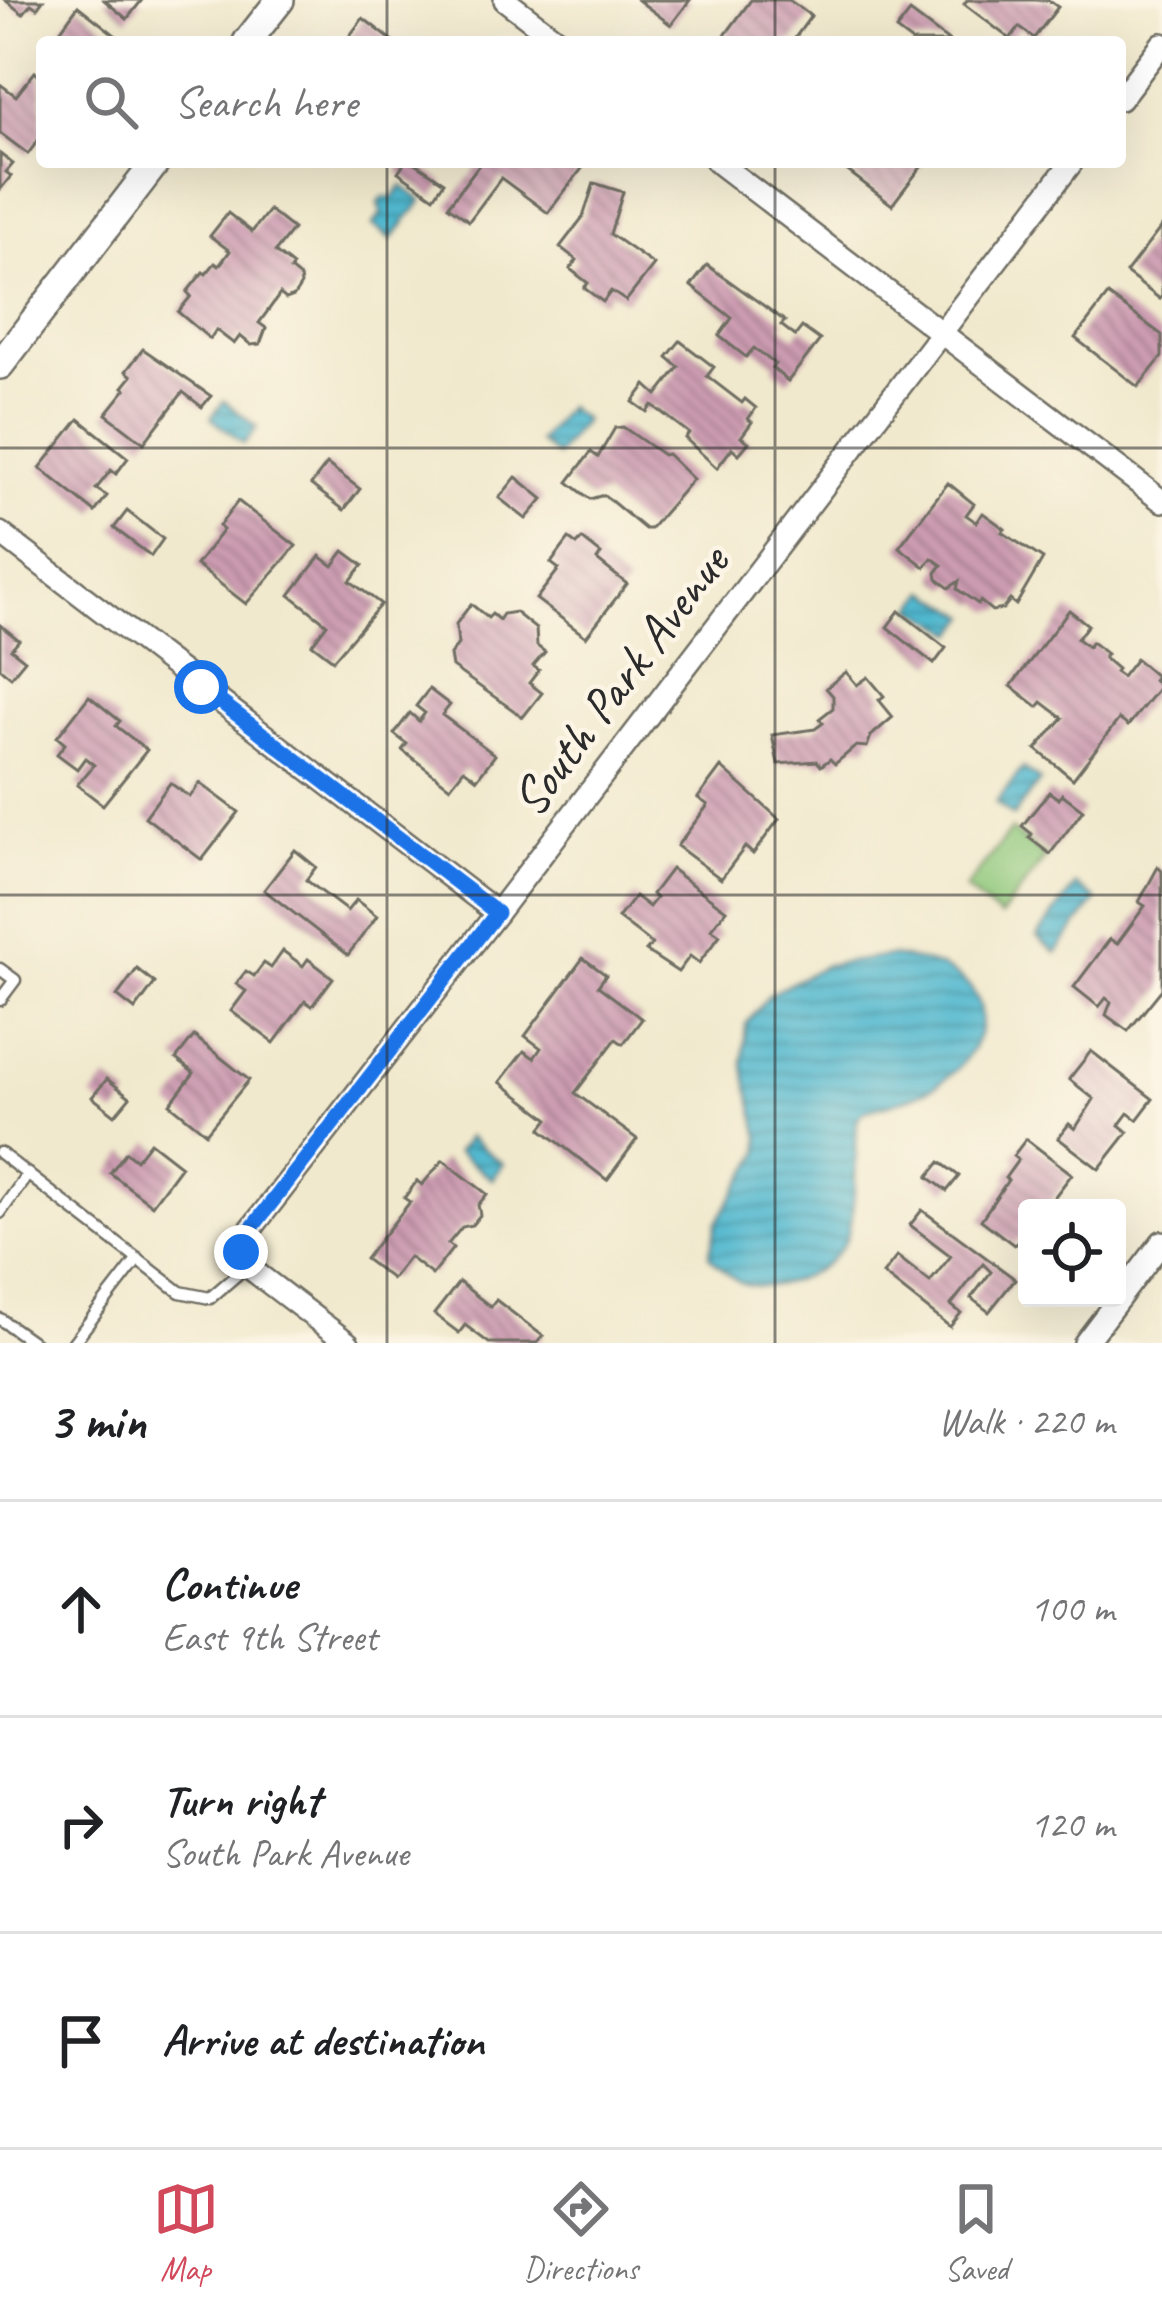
<!DOCTYPE html>
<meta charset="utf-8">
<style>
:root{--surface:#fff;--page:#f6f6f6;--text:#202124;--muted:#757577;--line:#e0e0e0;--accent:#d1495b}
body{margin:0;font-family:Caveat,sans-serif;background:var(--page);color:var(--text)}
.controls{position:absolute;right:36px;bottom:36px;display:grid;overflow:hidden;border-radius:12px;box-shadow:0 12px 48px #0002}
.controls button{width:108px;height:108px;display:grid;place-items:center;padding:0;border:0;border-bottom:3px solid var(--line);background:var(--surface);color:var(--text);font:60px sans-serif}
.stop{position:absolute;width:36px;height:36px;margin:-27px;border:9px solid #1a73e8;border-radius:50%;background:#fff}
.stop.end{background:#1a73e8;border-color:#fff;box-shadow:0 3px 12px #0008}
.list{margin:0;padding:0;list-style:none}
h2{display:flex;justify-content:space-between;align-items:center;height:156px;margin:0;padding:0 48px;font-size:51px}
h2 small{font-size:39px;font-weight:400;color:var(--muted)}
.list li{display:grid;grid-template-columns:78px 1fr auto;gap:36px;align-items:center;box-sizing:border-box;height:216px;padding:0 48px;border-top:3px solid var(--line)}
.list b{display:block;font-size:45px;white-space:nowrap}
.list p{margin:0;font-size:39px;white-space:nowrap;color:var(--muted)}
.list em{font-size:39px;font-style:normal;color:var(--muted)}
.icon{flex:none;width:66px;height:66px;fill:none;stroke:currentColor;stroke-width:2;stroke-linecap:round;stroke-linejoin:round}
.map{position:relative;flex:none;width:1162px;height:1343px;overflow:hidden}
.search{position:absolute;background:var(--surface);box-shadow:0 12px 48px #0002;left:36px;right:36px;top:36px;height:132px;display:flex;align-items:center;gap:30px;box-sizing:border-box;padding:0 42px;border-radius:12px;color:var(--muted);font-size:45px}
.sheet{height:804px;background:var(--surface)}
nav{display:flex;justify-content:space-around;align-items:center;box-sizing:border-box;height:168px;border-top:3px solid var(--line);background:var(--surface);font-size:33px;color:var(--muted)}
nav a{display:grid;justify-items:center;gap:6px}
nav .on{color:var(--accent)}
.map>svg:first-child{display:block}
.green{fill:#8fc87c;stroke:#5d7a54;stroke-width:3}
.water{fill:url(#water-rules);stroke:#3e727d;stroke-width:3}
.building{fill:url(#building-back-hatch)}
.lines{fill:none;stroke-linecap:round;stroke-linejoin:round}
.service-casing{stroke:#706e64;stroke-width:15}
.minor-casing{stroke:#706e64;stroke-width:26}
.tertiary-casing{stroke:#706e64;stroke-width:32}
.service{stroke:#fff;stroke-width:10}
.minor{stroke:#fff;stroke-width:21}
.tertiary{stroke:#fff;stroke-width:27}
.route{stroke:#1a73e8;stroke-width:15}
.grid{fill:none;stroke:#2b2b2b;stroke-width:3;stroke-opacity:0.55}
.labels{text-anchor:middle;stroke-width:9;stroke-linejoin:round;paint-order:stroke}
.street-label{font-size:51px;fill:#2b2b2b;stroke:#fcf5e5}
</style>
<div class="map">
<svg width="1162" height="1343" viewBox="0 0 1162 1343">
<defs>
<pattern id="water-rules" width="6" height="5" patternUnits="userSpaceOnUse" patternTransform="scale(3)"><rect width="6" height="5" fill="#51b8cf"/><path d="M0 2.5h6" fill="none" stroke="#4396a8"/></pattern>
<pattern id="building-back-hatch" width="6" height="6" patternUnits="userSpaceOnUse" patternTransform="scale(3)"><rect width="6" height="6" fill="#cc9bb1"/><path d="M-1 5l2 2M0 0l6 6M5-1l2 2" fill="none" stroke="#a67f90"/></pattern>
</defs>
<rect width="100%" height="100%" fill="#fcf5e5"/>
<filter id="ink" filterUnits="userSpaceOnUse"><feTurbulence type="fractalNoise" baseFrequency=".00833" numOctaves="2"/><feDisplacementMap in="SourceGraphic" scale="24" xChannelSelector="R" yChannelSelector="G"/><feConvolveMatrix kernelMatrix="1 2 1 2 8 2 1 2 1" color-interpolation-filters="sRGB"/></filter>
<filter id="wash" filterUnits="userSpaceOnUse"><feTurbulence type="fractalNoise" baseFrequency=".004" numOctaves="4" result="noise"/><feDisplacementMap in="SourceGraphic" scale="48" xChannelSelector="R" yChannelSelector="G"/><feGaussianBlur stdDeviation="2.7" result="paint"/><feColorMatrix in="noise" values="0 0 0 0 0 0 0 0 0 0 0 0 0 0 0 0 0 1.4 0 .05"/><feComposite in="paint" operator="in"/></filter>
<g filter="url(#wash)">
<rect width="100%" height="100%" fill="#f1e9cd"/>
<path class="green" d="M1011 830 1046 857 1000 917 965 889Z"/>
<g class="water">
<path d="M402 186 422 201 392 239 373 225 382 213 379 203 383 197 393 198Z"/>
<path d="M224 401 257 427 244 444 211 418Z"/>
<path d="M566 407 584 420 556 456 539 442Z"/>
<path d="M927 591 969 616 956 633 914 608Z"/>
<path d="M1023 768 1040 781 1013 816 996 803Z"/>
<path d="M1076 885 1096 900 1056 953 1037 937Z"/>
<path d="M891 956C912 960 935 962 954 974 1006 1007 976 1061 935 1086 912 1099 888 1104 864 1111L857 1120C855 1157 857 1197 848 1233 839 1270 771 1299 738 1281 728 1275 718 1264 709 1256L717 1222 760 1153V1138L743 1063 746 1024 770 994 826 965Z"/>
<path d="M468 1137 503 1164 492 1179 457 1152Z"/>
</g>
<g id="blocks">
<g class="building">
<path d="M5 0H43L37 8 31 4 23 14Z"/>
<path d="M104 0H142L127 19Z"/>
<path d="M638 0H690L671 25Z"/>
<path d="M751 0H789L811 16 792 42H720Z"/>
<path d="M967 0H1048L1058 7 1034 38 1019 27 1010 39 964 4Z"/>
<path d="M78 6 124 42H66L57 35Z"/>
<path d="M910 12 950 42H912L896 30Z"/>
<path d="M363 18 394 42H345Z"/>
<path d="M35 72 42 78V135L28 154 0 133V84L16 96Z"/>
<path d="M0 154 13 164 6 172 11 176 0 190Z"/>
<path d="M405 162H414L444 182 434 197 398 172Z"/>
<path d="M481 162H587L548 213 501 178 469 221 448 206Z"/>
<path d="M836 162H925L892 205Z"/>
<path d="M594 183 623 192 610 234 654 265 626 301 611 291 603 302 584 288 588 283 570 269 577 260 560 247 583 217Z"/>
<path d="M269 210 293 229 275 252 293 266 290 270 300 278 301 285 294 296 286 299 280 294 259 323 266 328 260 344 251 345 240 336 234 344 216 330 210 339 178 312 191 296 187 292 203 272 206 274 215 263 219 266 230 251 210 236 228 213 252 232Z"/>
<path d="M1162 226V296L1160 299 1126 273Z"/>
<path d="M707 265 785 321 781 325 795 336 802 327 820 340 788 381 772 368 775 364 754 348 746 357 719 336 732 318 691 286Z"/>
<path d="M1108 295 1162 335V357L1138 387 1075 338Z"/>
<path d="M680 341 714 367 707 376 742 403 745 399 756 408 748 419 752 422 741 437 749 442 739 454 732 448 717 468 685 438 689 433 652 405 647 412 633 402 646 385 657 395 679 367 667 357Z"/>
<path d="M143 349 211 396 202 407 183 392 144 443 106 414 126 389 123 387 132 376 126 371Z"/>
<path d="M79 419 128 458 116 474 111 470 96 489 107 496 95 512 40 468Z"/>
<path d="M623 427 663 455 667 454 693 479 650 529H645L604 495 590 499 568 482 591 452 598 457 615 428Z"/>
<path d="M327 464 360 489 344 510 311 485Z"/>
<path d="M516 477 543 499 526 519 499 498Z"/>
<path d="M948 483 974 504 966 515 976 522 983 513 1005 529 1002 532 1043 559 1016 605 1010 600 1003 609 992 611 980 601 978 604 957 589 959 581 949 588 937 579 936 573 942 565 932 558 925 567 899 547Z"/>
<path d="M238 501 296 546 246 604 196 565 223 530 219 526Z"/>
<path d="M127 511 163 539 151 556 114 528Z"/>
<path d="M569 539 577 545 582 539 601 554 597 560 627 584 586 637 536 599 559 569 551 563Z"/>
<path d="M344 551 363 565 350 581 381 604 333 660 312 644 327 624 290 595 320 556 333 566Z"/>
<path d="M471 604 488 618 492 614 499 620 503 614 515 612 536 629 537 646 545 652 533 666 539 670 529 683 542 693 523 717 452 667 450 655 458 644 456 624Z"/>
<path d="M1069 610 1088 625 1077 639 1088 647 1092 642 1107 654 1104 658 1117 669 1115 672 1122 677 1136 659 1156 676 1153 680 1160 686 1128 726 1119 719 1073 779 1036 749 1063 718 1042 702 1038 707 1011 686Z"/>
<path d="M899 611 946 648 934 664 887 627Z"/>
<path d="M0 625 19 640 11 649 25 660 11 677 0 668Z"/>
<path d="M846 672 857 685 868 677 884 696 879 700 893 717 871 736 867 747 856 746 835 764 830 759 821 766 817 761 778 764 772 735 815 729 823 723 819 719 833 708V696L826 688Z"/>
<path d="M429 689 450 705 442 715 495 755 477 779 464 769 450 787 402 750 407 744 394 734 410 713 419 721 425 713 416 706Z"/>
<path d="M89 696 120 721 116 726 147 750 103 805 77 785 94 765 85 758 77 769 57 754 65 744 57 737Z"/>
<path d="M721 767 779 819 753 854 745 847 721 879 677 846 708 805 698 798Z"/>
<path d="M170 783 190 797 200 783 239 812 202 860 145 817Z"/>
<path d="M1049 792 1059 799 1062 794 1083 810 1050 854 1029 838 1032 834 1022 826Z"/>
<path d="M295 850 316 867 306 880 347 911 356 900 377 916 348 955 264 890Z"/>
<path d="M1158 867 1162 871V989L1128 1031 1106 1015 1111 1002 1106 998 1099 1007 1074 987 1110 939 1117 944 1145 906 1139 902Z"/>
<path d="M671 869 726 910 711 929 720 935 699 963 690 956 678 972 646 951 652 944 618 918 635 896 649 907 656 898 652 894Z"/>
<path d="M283 951 303 966 308 959 333 978 312 1006 305 1001 274 1043 231 1011 246 991 236 984 246 971 254 976 264 963 271 968Z"/>
<path d="M583 958 606 975 598 986 642 1019 623 1044 616 1039 575 1093 637 1139 607 1180 541 1129 549 1119 500 1082 524 1051 534 1058 541 1048 525 1036Z"/>
<path d="M137 969 155 983 135 1010 117 996Z"/>
<path d="M194 1036 249 1080 206 1133 170 1104 194 1073 176 1059Z"/>
<path d="M1091 1051 1153 1099 1137 1120 1128 1113 1119 1125 1128 1132 1099 1169 1058 1138 1069 1124 1075 1129 1094 1099 1069 1079Z"/>
<path d="M107 1079 130 1097 115 1115 92 1097Z"/>
<path d="M1026 1139 1072 1174 1046 1208H1027V1233L1014 1245 981 1220 1008 1180 1005 1178 1018 1160 1013 1156Z"/>
<path d="M150 1142 181 1166 152 1205 110 1173 126 1152 136 1160Z"/>
<path d="M443 1160 487 1194 478 1205 480 1215 472 1225 462 1227 448 1244 453 1248 432 1275 409 1257 392 1279 365 1259 410 1202 404 1198 417 1181 422 1185Z"/>
<path d="M940 1162 959 1176 947 1191 928 1177Z"/>
<path d="M922 1210 1015 1279 989 1312 971 1298 991 1272 983 1264 951 1305 961 1313 950 1327 883 1274 897 1256 930 1282 951 1256 910 1225Z"/>
<path d="M459 1282 491 1307 496 1300 543 1336 537 1343H489L465 1325 459 1333 434 1314Z"/>
</g>
</g>
</g>
<g filter="url(#ink)">
<use href="#blocks" fill-opacity="0" stroke="#706e64" stroke-width="3"/>
<g class="lines">
<defs>
<g id="service">
<path d="M0 969 15 980 0 1000"/>
<path d="M0 1153 180 1292 210 1298 247 1266"/>
<path d="M0 1213 28 1174"/>
<path d="M0 1319 34 1343"/>
<path d="M73 1343 138 1259"/>
</g>
<g id="minor">
<path d="M505 0 560 42"/>
<path d="M1120 99 1162 44"/>
<path d="M717 162 1162 501"/>
<path d="M0 533 497 913"/>
<path d="M348 1343 247 1266 241 1252 244 1238 497 913 1072 162"/>
<path d="M1085 1343 1162 1242"/>
</g>
<g id="tertiary">
<path d="M247 42 280 0"/>
<path d="M0 365 156 162"/>
</g>
</defs>
<use href="#service" class="service-casing"/>
<use href="#minor" class="minor-casing"/>
<use href="#tertiary" class="tertiary-casing"/>
<use href="#service" class="service"/>
<use href="#minor" class="minor"/>
<use href="#tertiary" class="tertiary"/>
</g>
</g>
<g class="lines" filter="url(#ink)">
<path class="route" d="M201 687 497 913 244 1238 241 1252"/>
</g>
<path class="grid" d="M387 0V42M775 0V42M387 162V1343M775 162V1343M0 448H1162M0 895H1162"/>
<g class="labels">
<g class="street-label">
<text transform="translate(619 680) rotate(-53)" y="18">South Park Avenue</text>
</g>
</g>
</svg>
<div class="controls">
<button><svg class="icon" aria-label="locate" viewBox="0 0 24 24"><circle cx="12" cy="12" r="6"/><path d="M12 2v4M12 18v4M2 12h4M18 12h4"/></svg></button>
</div>
<div class="stop" style="left:201px;top:687px"></div>
<div class="stop end" style="left:241px;top:1252px"></div>
<div class="search"><svg class="icon" aria-label="search" viewBox="0 0 24 24"><circle cx="10" cy="10" r="6"/><path d="M15 15l6 6"/></svg>Search here</div>
</div>
<section class="sheet">
<h2>3 min<small>Walk · 220 m</small></h2>
<ul class="list">
<li><svg class="icon" aria-label="ahead" viewBox="0 0 24 24"><path d="M12 20V5M6 11l6-6 6 6"/></svg><div><b>Continue</b><p>East 9th Street</p></div><em>100 m</em></li>
<li><svg class="icon" aria-label="right" viewBox="0 0 24 24"><path d="M7 20v-9h11M14 6l5 5-5 5"/></svg><div><b>Turn right</b><p>South Park Avenue</p></div><em>120 m</em></li>
<li><svg class="icon" aria-label="arrive" viewBox="0 0 24 24"><path d="M6 21V4h12l-3 4 3 4H6"/></svg><div><b>Arrive at destination</b></div></li>
</ul>
</section>
<nav>
<a class="on"><svg class="icon" aria-label="map" viewBox="0 0 24 24"><path d="M3 6l6-2 6 2 6-2v14l-6 2-6-2-6 2zM9 4v14M15 6v14"/></svg>Map</a>
<a><svg class="icon" aria-label="directions" viewBox="0 0 24 24"><path d="M12 3l9 9-9 9-9-9zM9 14v-3h6M13 9l2 2-2 2"/></svg>Directions</a>
<a><svg class="icon" aria-label="saved" viewBox="0 0 24 24"><path d="M7 4h10v16l-5-4-5 4z"/></svg>Saved</a>
</nav>
